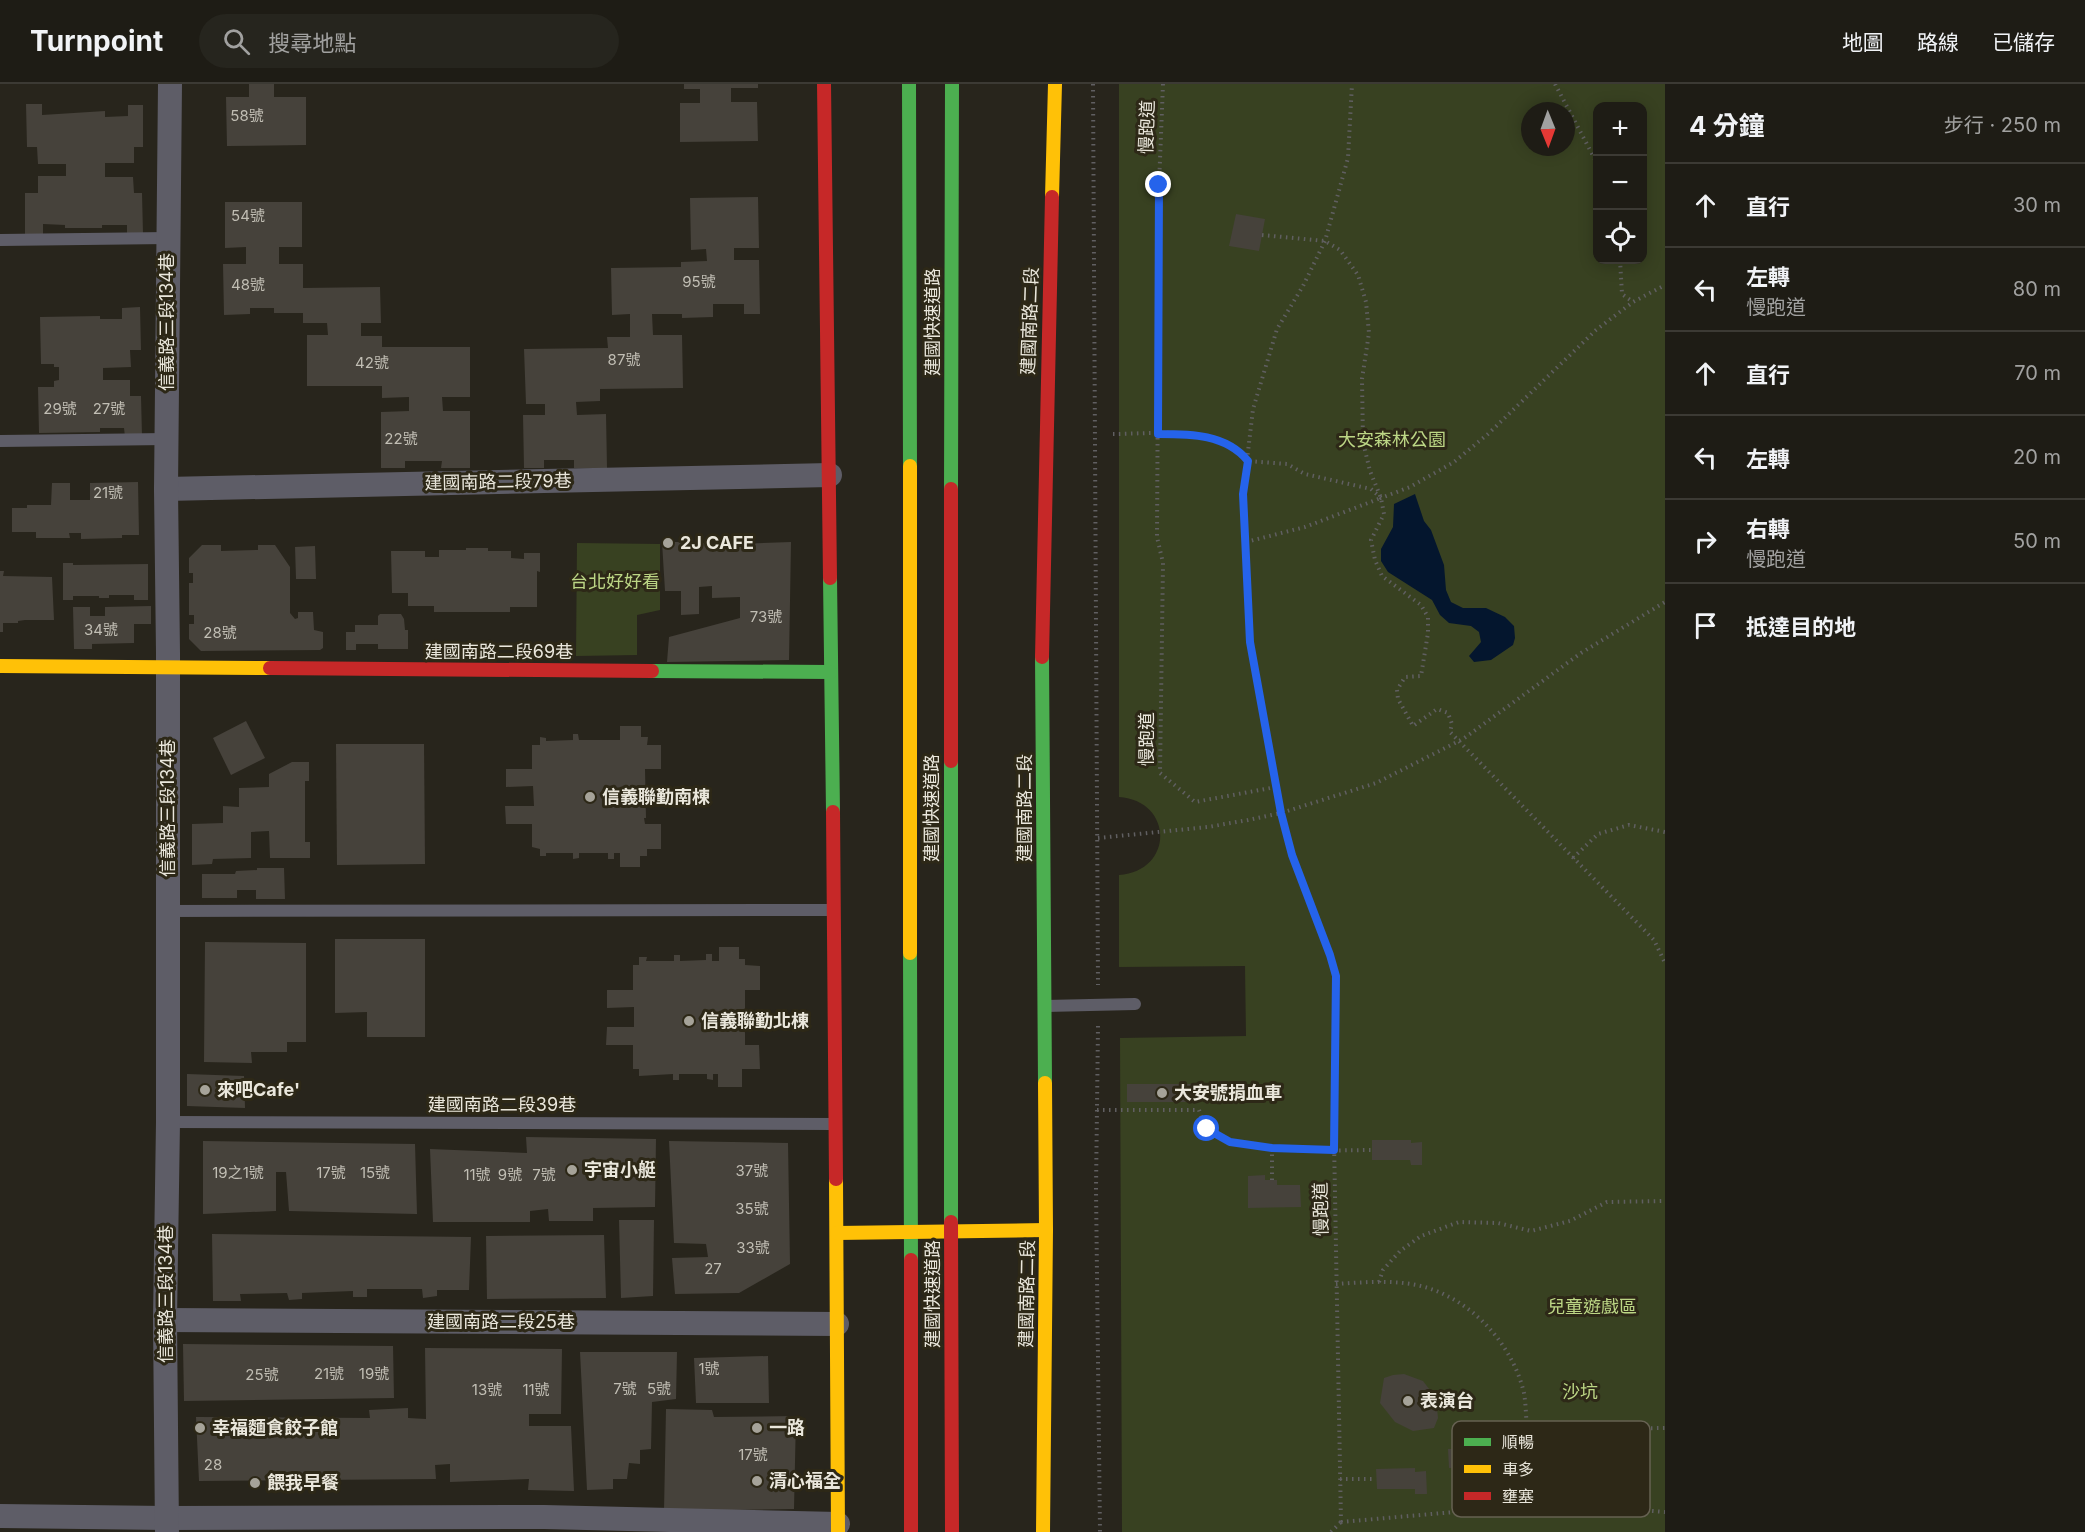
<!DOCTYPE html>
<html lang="zh-TW">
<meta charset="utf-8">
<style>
:root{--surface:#1e1c15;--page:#26251e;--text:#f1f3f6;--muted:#a1a1a0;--line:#3c3a34}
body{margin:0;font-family:Inter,"Noto Sans TC",sans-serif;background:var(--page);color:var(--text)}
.controls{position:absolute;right:18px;top:18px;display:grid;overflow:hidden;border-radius:12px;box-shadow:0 3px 15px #0003}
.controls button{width:54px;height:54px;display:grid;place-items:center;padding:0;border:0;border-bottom:2px solid var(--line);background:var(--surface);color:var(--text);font:30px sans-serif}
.compass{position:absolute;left:1521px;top:18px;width:54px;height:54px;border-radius:50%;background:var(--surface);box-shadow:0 3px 15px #0003;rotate:179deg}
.stop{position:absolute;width:18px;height:18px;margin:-14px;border:4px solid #2563eb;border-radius:50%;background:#fff}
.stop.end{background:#2563eb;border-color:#fff;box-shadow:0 2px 6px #0008}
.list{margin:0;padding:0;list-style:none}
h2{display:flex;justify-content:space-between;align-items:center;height:78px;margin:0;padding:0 24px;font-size:26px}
h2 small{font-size:20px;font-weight:400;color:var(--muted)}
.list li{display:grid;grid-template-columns:39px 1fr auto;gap:18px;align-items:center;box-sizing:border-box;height:84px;padding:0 24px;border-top:2px solid var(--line)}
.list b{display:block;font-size:22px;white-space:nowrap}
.list p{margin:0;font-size:20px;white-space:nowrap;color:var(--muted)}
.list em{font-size:20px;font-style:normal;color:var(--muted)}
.icon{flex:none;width:33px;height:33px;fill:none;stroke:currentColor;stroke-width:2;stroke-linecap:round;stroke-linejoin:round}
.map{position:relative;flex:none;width:1665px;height:1448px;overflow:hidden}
header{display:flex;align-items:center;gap:36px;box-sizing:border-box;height:84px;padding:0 30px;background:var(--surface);border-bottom:2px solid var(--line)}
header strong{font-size:28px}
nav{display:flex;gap:33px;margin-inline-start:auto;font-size:21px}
.search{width:420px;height:54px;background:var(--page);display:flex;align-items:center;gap:15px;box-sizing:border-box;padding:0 21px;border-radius:33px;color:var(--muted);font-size:22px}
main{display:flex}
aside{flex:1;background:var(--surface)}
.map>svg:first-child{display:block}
.green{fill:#384121;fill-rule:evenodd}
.water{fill:#04162e}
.building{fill:#46423b}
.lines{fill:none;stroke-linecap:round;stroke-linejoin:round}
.path{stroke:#605f61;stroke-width:4;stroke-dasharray:1.5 4.5;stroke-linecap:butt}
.lane{stroke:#5e5d67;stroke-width:12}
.street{stroke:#5e5d67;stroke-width:24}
.fast{stroke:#4caf50;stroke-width:14}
.slow{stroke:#ffc107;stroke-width:14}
.jam{stroke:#c62828;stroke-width:14}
.route{stroke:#2563eb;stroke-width:8}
.poi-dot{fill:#a6a399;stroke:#2d2817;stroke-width:2}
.labels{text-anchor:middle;stroke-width:6;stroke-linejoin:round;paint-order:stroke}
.number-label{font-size:15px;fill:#c1beb4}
.street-label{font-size:18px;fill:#eae7dc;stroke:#2d2817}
.park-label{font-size:18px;fill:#bcd685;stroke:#2d2817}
.poi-label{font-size:18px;font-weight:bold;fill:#eae7dc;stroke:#2d2817;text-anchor:start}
.key{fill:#2d2817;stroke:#666152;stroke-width:1.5}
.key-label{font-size:16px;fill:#eae7dc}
</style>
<header>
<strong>Turnpoint</strong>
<div class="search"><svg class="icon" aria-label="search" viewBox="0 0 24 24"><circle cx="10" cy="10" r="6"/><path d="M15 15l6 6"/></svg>搜尋地點</div>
<nav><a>地圖</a><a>路線</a><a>已儲存</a></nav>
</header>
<main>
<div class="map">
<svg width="1665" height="1448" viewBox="0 0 1665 1448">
<rect width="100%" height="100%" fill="#28251c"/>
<g class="green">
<path d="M1119 0H1665V1448H1122L1120 954 1246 952 1245 882 1119 883V791C1174 787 1174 717 1119 713ZM1598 22H1642V176H1598ZM1530 27H1566V63H1530Z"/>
<path d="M577 459 660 460V526L637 531V571L576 572Z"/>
</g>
<path class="water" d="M1415 410 1424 437 1431 446 1444 481 1446 506 1451 518 1463 524H1486L1505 533 1514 542 1515 554 1513 561 1491 576 1474 578 1469 572 1481 558 1479 548 1471 542 1449 539 1440 531 1432 516 1388 488 1381 477V465L1393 443 1394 420Z"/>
<g class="building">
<path d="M249 0H274V13H306V61L227 62 226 13H249Z"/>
<path d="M684 0H758V4H731V18H757L758 57 680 58V19H700V5H684Z"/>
<path d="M26 20H42V31L105 27V33L128 32V21H143V63H134V79H105V93H133L134 109H142L143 150 127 151V141H102V144H65V141L43 140V151H25V109H38V92H66V80H38L37 63H27Z"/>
<path d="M758 113 759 164H734V176H759L760 230H744V220H713V233L682 234V230H652L653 251H682L683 304 600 305V317L576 318 577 331 606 330 607 384H574V376H544V384H524L523 331H545V320H526L524 265 608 264 607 253H630V230L612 231 611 184 681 183V178L707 177 706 165 691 166 690 114Z"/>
<path d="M225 118H302V163H279V180H303V204L380 203 381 239H361V252H382V263H470V313H442L443 327H470V384H441L442 377H405V384H381V328L409 327V313L382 314V302H307V251H328L327 239H303V229H274V224H250V230L224 231 223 180H246V163L225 164Z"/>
<path d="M1236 130 1265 135 1259 167 1229 162Z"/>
<path d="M140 223 141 266H130L131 283 103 284V296H130V312H141L142 352 125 353 124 344H100V348L39 349 38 303H54V297L59 296V283H54V280H41L40 233 100 232V235H122V224Z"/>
<path d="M138 398 139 451H122V454L81 455V449H69L70 454H36V448H12V424H27V421H51L52 399H70V416H90V399Z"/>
<path d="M662 458H699L713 461 791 458 789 576 667 578 669 553 740 534V513L712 514V502L699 503V530L681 531V507H665Z"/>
<path d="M202 461H221V467L258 466V461H275L290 483V529L295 535 298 534V528H313L314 546 323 548V564L320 566 201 567 189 555V540H194V531H189V499H193V489H189V474Z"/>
<path d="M315 462 316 495H296L295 463Z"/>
<path d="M466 464H488V467H511V474L524 475V469H540V488L537 487V523H510V528H434V522H408V509H392L391 467H425V473H439V466H466Z"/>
<path d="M63 479H73V481L148 480V516H134V511H109V514H99V512H73V516H63Z"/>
<path d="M0 487H4L3 492 52 493 54 536H25L18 537V539H3V548H0Z"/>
<path d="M151 522V540H134V559L92 560V565H74L73 523H90V532H105V523Z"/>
<path d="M380 530H401L404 535 405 546H408V565H378V560H356V566H346V548H355V541H378V532Z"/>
<path d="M246 637 265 674 231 691 213 654Z"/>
<path d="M620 642H641V653H648L647 661H661V685H645L646 734H644L645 740H661V765H647V772H640V783H620V769H614V775H608V769H579V774L573 775V769H546V772H540V765L532 763V740H506L505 722H534L533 702 506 703V685H532V661H540V653L546 654V657L573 656V650H578L579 656H620Z"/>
<path d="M336 660H424L425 780 337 781Z"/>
<path d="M292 678H309V697H305V758H310V774H270L269 747 251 748V774L213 775 212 780 192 781V740L223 739V722L239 723V704L269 703V690Z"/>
<path d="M257 784H284L285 815H256V806H237V814H202V790H235L236 787 257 786Z"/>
<path d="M335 855H425V953H367V928L335 929Z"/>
<path d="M205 858 306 859V958H287V968H251L252 979 204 978Z"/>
<path d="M719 863H739V875H745V881L760 882V906H745V961H759L760 985H742V1003H718V990H713V996L707 995V990H679V996H673V990L639 992V985H633V961H606L607 943H634V923L607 924V906H633V881H639V873H647L646 877H674V871H680V877L706 876V870H712V877H719Z"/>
<path d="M187 990 244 992 245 1024 187 1022Z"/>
<rect x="1127" y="1000" width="70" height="18"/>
<path d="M526 1053 656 1055 655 1123 593 1124V1137H549L548 1125 530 1127V1138H433L430 1065 527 1069Z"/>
<path d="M1372 1056H1411V1059L1422 1058V1081H1411L1410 1076H1372Z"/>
<path d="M203 1057 415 1060 417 1130 289 1127 286 1088H276V1127L203 1130Z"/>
<path d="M669 1057 788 1059 790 1180 739 1209 675 1210 672 1174 708 1173 706 1160 674 1159Z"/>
<path d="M1265 1091V1096H1277V1101H1300L1301 1123 1248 1124V1092Z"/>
<path d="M619 1136H654L653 1212 621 1214Z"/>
<path d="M212 1150 471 1153 469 1206H437V1212L423 1214 422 1205H367V1213H353V1207L302 1209V1215L289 1216 287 1209 240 1210 241 1217H213Z"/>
<path d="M604 1151 606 1214 487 1215 486 1152Z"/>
<path d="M183 1260 393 1262 394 1314 184 1317Z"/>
<path d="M425 1264 562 1265 561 1330H529V1342H571L574 1407 528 1406 529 1395 450 1398V1380L435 1381 436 1395 199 1397 196 1333 370 1334 369 1326 408 1324V1334L426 1335Z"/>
<path d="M580 1268H677L676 1315 652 1318 651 1365 640 1366V1380L629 1379 627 1395H613V1405L587 1406Z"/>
<path d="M768 1272 769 1319H696L694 1274Z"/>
<path d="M1404 1290 1423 1297 1436 1314 1438 1334 1434 1344 1413 1347 1395 1338 1380 1319 1384 1294 1393 1291Z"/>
<path d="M666 1325 712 1326 714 1333 796 1332 794 1425 664 1427Z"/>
<path d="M1448 1365H1475V1383L1449 1384Z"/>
<path d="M1415 1384V1388L1426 1387 1427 1410H1415V1405H1377L1376 1385Z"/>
</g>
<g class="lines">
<g class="path">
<path d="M1093 0 1098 901"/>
<path d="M1163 0 1159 101 1157 453 1163 479 1160 689 1195 718 1276 703"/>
<path d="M1555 0 1598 81"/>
<path d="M1262 151 1325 157 1340 166 1358 191 1366 218 1369 249 1362 295 1363 358 1370 387 1381 414 1384 430 1371 456 1375 476 1382 492 1421 521 1428 533V549L1421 592 1405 593 1397 606 1398 615 1413 642 1437 625 1448 629 1452 640 1450 648 1654 856 1665 879"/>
<path d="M1620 176 1622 210 1633 218"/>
<path d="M1113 350C1157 350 1217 340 1248 377L1287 380 1305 390 1371 405 1381 414 1410 403 1454 378 1488 350 1596 246 1633 218 1665 201"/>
<path d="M1246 458 1305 443 1381 414"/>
<path d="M1098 754 1208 743 1248 736 1281 729 1376 699 1463 655 1581 569 1665 518"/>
<path d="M1573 774 1598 750 1629 741 1665 748"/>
<path d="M1098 942 1096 1105 1100 1448"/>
<path d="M1097 1026H1199C1201 1032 1204 1042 1209 1046 1242 1072 1330 1066 1372 1066"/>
<path d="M1272 1096V1064"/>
<path d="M1379 1198 1383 1186 1400 1167 1421 1152 1459 1138 1498 1139 1531 1147 1570 1137 1607 1118 1665 1117"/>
<path d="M1336 1200C1366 1198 1399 1195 1428 1204 1475 1219 1513 1262 1524 1309 1526 1321 1526 1334 1527 1346L1665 1344"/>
<path d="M1528 1347 1579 1422"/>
<path d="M1340 1395H1376"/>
<path d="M1341 1438 1334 1056 1336 892 1330 871 1292 771 1281 729 1250 558 1243 410 1253 325 1277 245 1303 202 1325 157 1348 74 1352 0"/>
<path d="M1341 1438 1534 1421 1591 1422 1665 1428"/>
<path d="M1331 1448 1341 1438"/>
</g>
<g class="lane">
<path d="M0 156 168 154"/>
<path d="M0 357 167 355"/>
<path d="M168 827 833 826"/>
<path d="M1045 922 1135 920"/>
<path d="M168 1038 836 1040"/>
</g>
<g class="street">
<path d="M166 405 830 391"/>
<path d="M165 1236 837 1240"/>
<path d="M0 1432 166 1434 544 1433 838 1440"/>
<path d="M167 1448 165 1236 168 1038V569L166 405 170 0"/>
</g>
<g class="fast">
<path d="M909 0 910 382"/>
<path d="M951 405 952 0"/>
<path d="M830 494 833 728"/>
<path d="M1042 573 1045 999"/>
<path d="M652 587 830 588"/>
<path d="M910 869 911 1176"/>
<path d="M951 1138V677"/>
</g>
<g class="slow">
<path d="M1052 113 1055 0"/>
<path d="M910 382V869"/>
<path d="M0 582 270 584"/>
<path d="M836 1095 838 1448"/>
<path d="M837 1149 1046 1146"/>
<path d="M1043 1448 1046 1146 1045 999"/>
</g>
<g class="jam">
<path d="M824 0 830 494"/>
<path d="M1042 573 1052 113"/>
<path d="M270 584 652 587"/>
<path d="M951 677V405"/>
<path d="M833 728 836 1095"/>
<path d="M951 1138 952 1448"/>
<path d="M911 1176V1448"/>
</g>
</g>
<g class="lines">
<path class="route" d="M1159 101 1158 350C1191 350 1226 350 1248 377L1243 410 1250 558 1281 729 1292 771 1330 871 1336 892 1334 1066 1272 1064 1230 1058 1207 1045"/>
</g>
<g class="poi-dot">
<circle cx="668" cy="459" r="6"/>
<circle cx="590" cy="713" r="6"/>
<circle cx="689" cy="937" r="6"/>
<circle cx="205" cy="1006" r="6"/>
<circle cx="1162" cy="1009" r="6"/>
<circle cx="572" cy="1086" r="6"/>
<circle cx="1408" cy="1317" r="6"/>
<circle cx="200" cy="1344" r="6"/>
<circle cx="757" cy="1344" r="6"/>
<circle cx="757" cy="1397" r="6"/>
<circle cx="255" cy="1399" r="6"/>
</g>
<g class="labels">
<g class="number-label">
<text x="247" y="37">58號</text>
<text x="248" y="137">54號</text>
<text x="699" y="203">95號</text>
<text x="248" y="206">48號</text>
<text x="624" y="281">87號</text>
<text x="372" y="284">42號</text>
<text x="60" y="330">29號</text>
<text x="109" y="330">27號</text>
<text x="401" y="360">22號</text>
<text x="108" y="414">21號</text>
<text x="766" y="538">73號</text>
<text x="101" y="551">34號</text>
<text x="220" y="554">28號</text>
<text x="752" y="1092">37號</text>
<text x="238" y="1094">19之1號</text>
<text x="331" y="1094">17號</text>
<text x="375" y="1094">15號</text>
<text x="477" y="1096">11號</text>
<text x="510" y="1096">9號</text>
<text x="544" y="1096">7號</text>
<text x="752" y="1130">35號</text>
<text x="753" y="1169">33號</text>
<text x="713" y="1190">27</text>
<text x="709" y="1290">1號</text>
<text x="329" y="1295">21號</text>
<text x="374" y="1295">19號</text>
<text x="262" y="1296">25號</text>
<text x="625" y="1310">7號</text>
<text x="659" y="1310">5號</text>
<text x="487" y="1311">13號</text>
<text x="536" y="1311">11號</text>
<text x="753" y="1376">17號</text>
<text x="213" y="1386">28</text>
</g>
<g class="street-label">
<text transform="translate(1147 43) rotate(-88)" y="6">慢跑道</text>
<text transform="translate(1030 237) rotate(-88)" y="6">建國南路二段</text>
<text transform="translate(167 238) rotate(-90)" y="6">信義路三段134巷</text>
<text transform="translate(933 238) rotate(-90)" y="6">建國快速道路</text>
<text transform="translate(498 398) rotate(-1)" y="6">建國南路二段79巷</text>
<text x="499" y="574">建國南路二段69巷</text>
<text transform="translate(1147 655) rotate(-90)" y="6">慢跑道</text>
<text transform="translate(168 724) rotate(-90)" y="6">信義路三段134巷</text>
<text transform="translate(932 724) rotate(-90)" y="6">建國快速道路</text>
<text transform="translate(1025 724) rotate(-90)" y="6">建國南路二段</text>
<text x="502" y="1027">建國南路二段39巷</text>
<text transform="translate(1321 1125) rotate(-91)" y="6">慢跑道</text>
<text transform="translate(166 1210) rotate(-90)" y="6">信義路三段134巷</text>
<text transform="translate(933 1210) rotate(-90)" y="6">建國快速道路</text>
<text transform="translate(1027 1210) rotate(-89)" y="6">建國南路二段</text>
<text x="501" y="1244">建國南路二段25巷</text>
</g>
<g class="park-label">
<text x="1392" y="362">大安森林公園</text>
<text x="615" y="504">台北好好看</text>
<text x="1592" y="1229">兒童遊戲區</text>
<text x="1580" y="1314">沙坑</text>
</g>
<g class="poi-label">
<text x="680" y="465">2J CAFE</text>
<text x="602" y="719">信義聯勤南棟</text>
<text x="701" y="943">信義聯勤北棟</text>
<text x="217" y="1012">來吧Cafe'</text>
<text x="1174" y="1015">大安號捐血車</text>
<text x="584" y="1092">宇宙小艇</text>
<text x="1420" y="1323">表演台</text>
<text x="212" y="1350">幸福麵食餃子館</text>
<text x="769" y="1350">一路</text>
<text x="769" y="1403">清心福全</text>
<text x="267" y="1405">餵我早餐</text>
</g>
</g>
<rect x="1452" y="1337" width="198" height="96" rx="9" class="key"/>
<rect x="1464" y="1354" width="27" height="8" fill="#4caf50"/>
<rect x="1464" y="1381" width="27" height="8" fill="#ffc107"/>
<rect x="1464" y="1408" width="27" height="8" fill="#c62828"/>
<g class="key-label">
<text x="1502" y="1364">順暢</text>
<text x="1502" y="1391">車多</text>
<text x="1502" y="1418">壅塞</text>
</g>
</svg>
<div class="controls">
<button>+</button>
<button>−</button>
<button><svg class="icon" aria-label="locate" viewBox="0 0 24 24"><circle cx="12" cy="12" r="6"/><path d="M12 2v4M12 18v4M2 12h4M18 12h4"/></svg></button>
</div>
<svg class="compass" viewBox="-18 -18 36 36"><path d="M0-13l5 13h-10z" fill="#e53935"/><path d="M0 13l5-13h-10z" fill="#a1a1a0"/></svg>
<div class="stop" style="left:1207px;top:1045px"></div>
<div class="stop end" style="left:1159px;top:101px"></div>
</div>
<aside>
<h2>4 分鐘<small>步行 · 250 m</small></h2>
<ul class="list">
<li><svg class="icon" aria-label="ahead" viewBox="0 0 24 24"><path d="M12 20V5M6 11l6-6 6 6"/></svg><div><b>直行</b></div><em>30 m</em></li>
<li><svg class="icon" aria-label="left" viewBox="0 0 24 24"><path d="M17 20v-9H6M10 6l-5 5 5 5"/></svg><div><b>左轉</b><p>慢跑道</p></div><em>80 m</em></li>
<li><svg class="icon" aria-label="ahead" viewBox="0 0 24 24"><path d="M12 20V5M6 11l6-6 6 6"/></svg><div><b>直行</b></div><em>70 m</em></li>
<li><svg class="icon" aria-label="left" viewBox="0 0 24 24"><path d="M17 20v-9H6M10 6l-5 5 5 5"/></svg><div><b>左轉</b></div><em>20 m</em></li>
<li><svg class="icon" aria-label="right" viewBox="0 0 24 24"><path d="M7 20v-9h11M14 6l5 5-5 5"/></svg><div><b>右轉</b><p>慢跑道</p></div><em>50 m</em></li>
<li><svg class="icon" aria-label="arrive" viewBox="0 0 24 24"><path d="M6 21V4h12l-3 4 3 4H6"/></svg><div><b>抵達目的地</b></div></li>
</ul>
</aside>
</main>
